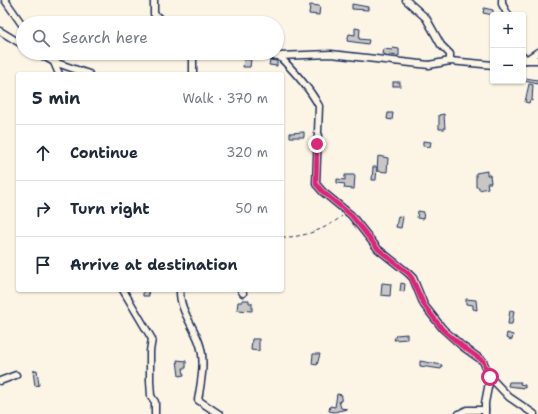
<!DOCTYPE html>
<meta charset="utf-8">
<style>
:root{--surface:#fff;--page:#f6f6f7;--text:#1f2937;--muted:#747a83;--line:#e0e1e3}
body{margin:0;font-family:"Shantell Sans",sans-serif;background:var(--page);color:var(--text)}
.controls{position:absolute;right:12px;top:12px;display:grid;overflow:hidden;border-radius:4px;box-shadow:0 1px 3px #0004}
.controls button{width:36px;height:36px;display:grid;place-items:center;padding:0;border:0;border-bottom:1px solid var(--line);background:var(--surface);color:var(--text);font:20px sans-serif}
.stop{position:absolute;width:12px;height:12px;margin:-9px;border:3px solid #db2777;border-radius:50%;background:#fff}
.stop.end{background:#db2777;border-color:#fff;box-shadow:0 1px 4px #0008}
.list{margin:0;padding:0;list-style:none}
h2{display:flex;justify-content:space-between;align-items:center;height:52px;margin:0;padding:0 16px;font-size:17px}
h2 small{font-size:13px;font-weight:400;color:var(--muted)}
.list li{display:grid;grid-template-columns:26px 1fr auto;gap:12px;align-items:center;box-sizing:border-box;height:56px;padding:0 16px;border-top:1px solid var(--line)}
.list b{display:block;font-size:15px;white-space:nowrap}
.list em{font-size:13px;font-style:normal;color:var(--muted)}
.icon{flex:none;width:22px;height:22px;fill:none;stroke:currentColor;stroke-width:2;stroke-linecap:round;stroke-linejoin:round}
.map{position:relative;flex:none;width:538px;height:414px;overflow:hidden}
.search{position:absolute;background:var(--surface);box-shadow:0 1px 3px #0004;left:16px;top:16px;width:268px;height:44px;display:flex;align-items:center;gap:10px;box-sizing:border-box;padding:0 14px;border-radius:22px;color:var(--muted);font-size:15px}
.panel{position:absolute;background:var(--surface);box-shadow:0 1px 3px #0004;left:16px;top:72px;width:268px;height:220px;border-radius:4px}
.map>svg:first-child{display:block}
.building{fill:#c8c7c6;stroke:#1b2f5e}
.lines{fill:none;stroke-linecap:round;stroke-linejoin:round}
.minor-casing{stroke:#1b2f5e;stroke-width:9}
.path{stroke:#1b2f5e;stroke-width:1;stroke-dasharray:4 3;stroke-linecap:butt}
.minor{stroke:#fcf5e5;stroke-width:6}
.route{stroke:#db2777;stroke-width:5}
</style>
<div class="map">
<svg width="538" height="414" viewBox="0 0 538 414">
<rect width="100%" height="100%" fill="#fcf5e5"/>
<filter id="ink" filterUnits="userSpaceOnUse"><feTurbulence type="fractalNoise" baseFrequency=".025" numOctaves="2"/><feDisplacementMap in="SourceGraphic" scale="8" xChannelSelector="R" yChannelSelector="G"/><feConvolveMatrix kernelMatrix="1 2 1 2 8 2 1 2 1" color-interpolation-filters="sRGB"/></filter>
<g filter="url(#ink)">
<g class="building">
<path d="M352 4 368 7V10L352 9Z"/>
<path d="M310 5 320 6 319 15 309 14Z"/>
<path d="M484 8 493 10V15L483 13Z"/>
<path d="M355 28 360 29 359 39 369 40 368 44 347 41 349 34 355 35Z"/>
<path d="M393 48 399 49V56L382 54 383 49 392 50Z"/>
<path d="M244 59 251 60 250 67H243Z"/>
<path d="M270 60 277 61V66L269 65Z"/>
<path d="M525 78 538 80V84L524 81Z"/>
<rect x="393" y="82" width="7" height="4"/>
<path d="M529 84 533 85 532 101 530 100 529 103 525 102Z"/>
<path d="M388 113H393L392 120 387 119Z"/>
<path d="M444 114 445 129H439V115Z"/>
<path d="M304 132V137H290V133Z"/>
<path d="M423 141 431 142 430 147 423 146Z"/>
<path d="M378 156 388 158 387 172 377 171Z"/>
<path d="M373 167H377L376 180H372Z"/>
<path d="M487 171V175H490L491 183H487L488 188 479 190V187H476V173Z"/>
<path d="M345 175H355L354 189 344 188 345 184 337 183V179L345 180Z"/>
<path d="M418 211 424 212 423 219 417 218Z"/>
<path d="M398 216 403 217 401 228 396 227Z"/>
<path d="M382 283 391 284 390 296 381 295Z"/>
<path d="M401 283 405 284 404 292 400 291Z"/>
<path d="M143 290H148L149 296H143Z"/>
<path d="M466 299 476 300 477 310 473 309V305L466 304Z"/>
<path d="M242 300H249V303H252V311L237 310 238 302H242Z"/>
<path d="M510 310 514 311 512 324H508Z"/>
<path d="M507 333 513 335 512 340 506 338Z"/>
<path d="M407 334V339L394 340 396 335Z"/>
<path d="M252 339H259V351L251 350Z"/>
<path d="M313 354H320L317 365 312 364Z"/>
<path d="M177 360 186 361V368H183L184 375 179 376Z"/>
<path d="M420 361 442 365 441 369 420 366Z"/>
<path d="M37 370 39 385 35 386 33 371Z"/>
<path d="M509 382H521L520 384 525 385V388L508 386Z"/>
<path d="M337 394 342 395 341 401H339L341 408 347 409 334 412 329 411 330 406 335 407Z"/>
</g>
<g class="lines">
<defs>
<g id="minor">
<path d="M5 0 23 26"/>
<path d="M154 0V14L165 23"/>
<path d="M406 0 426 18 441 45 450 54V61"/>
<path d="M502 0V4L508 15"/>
<path d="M0 31 23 45"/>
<path d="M38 53 54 62 89 74"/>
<path d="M193 53V74"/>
<path d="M223 53 279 56 331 54 429 65 450 61 493 65"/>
<path d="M279 56C294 71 309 87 319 106L316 184 323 192 351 215 378 249 408 273 413 278 424 305 443 329 462 346 483 361 490 377 509 397 534 414"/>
<path d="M523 56 526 60 538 52"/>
<path d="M53 60 59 74"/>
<path d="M526 60H538"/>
<path d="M123 290 152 339 150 351V381L151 396 155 402V414"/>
<path d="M180 290C179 309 193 325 199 342 206 360 201 382 198 400L219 414"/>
<path d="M241 290 243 293"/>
<path d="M0 381 16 375"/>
<path d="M459 414 467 410H485"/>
<path d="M485 414V403L490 377"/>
</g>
</defs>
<use href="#minor" class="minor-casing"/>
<path class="path" d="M282 237C302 238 327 229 342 216"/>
<use href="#minor" class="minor"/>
</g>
</g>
<g class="lines" filter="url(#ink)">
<path class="route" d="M317 144 316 184 323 192 351 215 378 249 408 273 412 278 424 305 443 330 462 346 483 361 490 377"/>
</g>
</svg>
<div class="controls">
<button>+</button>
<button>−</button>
</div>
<div class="stop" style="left:490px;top:377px"></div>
<div class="stop end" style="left:317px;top:144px"></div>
<div class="search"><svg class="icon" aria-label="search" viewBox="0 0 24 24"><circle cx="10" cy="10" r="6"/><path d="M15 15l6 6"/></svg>Search here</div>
<section class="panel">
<h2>5 min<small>Walk · 370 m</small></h2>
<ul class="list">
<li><svg class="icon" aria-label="ahead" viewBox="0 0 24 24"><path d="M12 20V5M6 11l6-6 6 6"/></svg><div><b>Continue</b></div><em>320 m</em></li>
<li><svg class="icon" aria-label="right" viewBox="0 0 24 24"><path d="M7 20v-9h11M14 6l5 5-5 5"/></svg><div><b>Turn right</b></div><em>50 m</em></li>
<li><svg class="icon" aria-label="arrive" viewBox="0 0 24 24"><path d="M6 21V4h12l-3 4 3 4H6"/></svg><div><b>Arrive at destination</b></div></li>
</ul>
</section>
</div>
